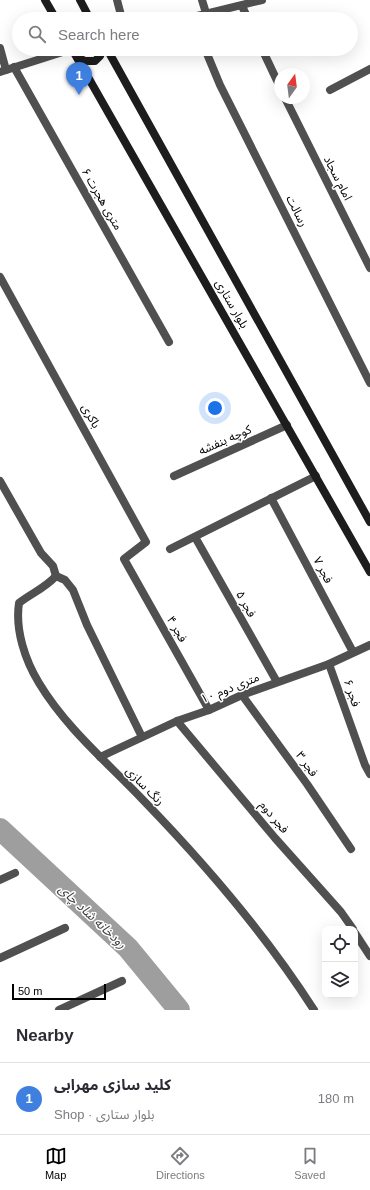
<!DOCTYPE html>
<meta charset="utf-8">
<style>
:root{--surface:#fff;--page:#f7f7f7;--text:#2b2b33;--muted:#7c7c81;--line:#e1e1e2;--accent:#000}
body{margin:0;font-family:Arial,"Noto Sans Arabic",sans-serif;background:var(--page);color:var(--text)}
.controls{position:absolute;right:12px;bottom:12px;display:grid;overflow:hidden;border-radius:8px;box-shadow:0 4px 16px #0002}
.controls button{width:36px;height:36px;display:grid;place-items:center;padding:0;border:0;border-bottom:1px solid var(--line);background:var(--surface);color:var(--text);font:20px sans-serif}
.compass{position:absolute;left:274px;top:68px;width:36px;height:36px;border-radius:50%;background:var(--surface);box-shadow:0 4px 16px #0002;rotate:14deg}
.scale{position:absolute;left:12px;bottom:10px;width:94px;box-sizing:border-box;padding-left:4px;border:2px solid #000;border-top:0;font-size:11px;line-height:14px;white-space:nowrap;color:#000;-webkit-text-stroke:3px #fff;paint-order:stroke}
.you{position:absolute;left:215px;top:408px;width:14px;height:14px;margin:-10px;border:3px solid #fff;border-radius:50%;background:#1a73e8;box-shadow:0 0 0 6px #1a73e833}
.badge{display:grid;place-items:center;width:26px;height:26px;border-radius:50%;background:var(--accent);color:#fff;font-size:13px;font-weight:700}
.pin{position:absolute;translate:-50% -33px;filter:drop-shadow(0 1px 2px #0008)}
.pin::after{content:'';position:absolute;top:21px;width:14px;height:12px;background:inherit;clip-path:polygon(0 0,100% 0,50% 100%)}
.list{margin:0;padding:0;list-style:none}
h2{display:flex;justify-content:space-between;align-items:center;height:52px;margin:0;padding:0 16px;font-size:17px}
h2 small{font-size:13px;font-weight:400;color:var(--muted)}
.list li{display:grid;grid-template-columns:26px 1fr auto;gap:12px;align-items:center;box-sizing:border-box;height:72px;padding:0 16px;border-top:1px solid var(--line)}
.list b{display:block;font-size:15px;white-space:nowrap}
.list p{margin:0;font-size:13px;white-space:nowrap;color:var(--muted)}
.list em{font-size:13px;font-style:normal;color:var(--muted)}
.icon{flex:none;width:22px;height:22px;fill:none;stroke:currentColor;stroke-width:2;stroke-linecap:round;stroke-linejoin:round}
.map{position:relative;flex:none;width:370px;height:1010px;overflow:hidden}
.search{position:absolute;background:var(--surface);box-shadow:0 4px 16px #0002;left:12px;right:12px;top:12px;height:44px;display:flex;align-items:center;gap:10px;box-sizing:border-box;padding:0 14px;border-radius:22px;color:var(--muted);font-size:15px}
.sheet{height:124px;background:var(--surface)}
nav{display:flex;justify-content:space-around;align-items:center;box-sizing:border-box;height:56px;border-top:1px solid var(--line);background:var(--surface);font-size:11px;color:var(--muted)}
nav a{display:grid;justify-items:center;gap:2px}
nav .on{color:var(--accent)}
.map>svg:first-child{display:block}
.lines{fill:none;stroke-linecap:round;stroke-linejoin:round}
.river{stroke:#9e9e9e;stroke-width:22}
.minor{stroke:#505050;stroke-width:8}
.secondary{stroke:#1d1d1d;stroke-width:8}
.labels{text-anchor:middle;stroke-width:3;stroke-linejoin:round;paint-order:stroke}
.street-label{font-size:12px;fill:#000;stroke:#fff}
.water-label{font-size:13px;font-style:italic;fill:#3f3f3f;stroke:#fff}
</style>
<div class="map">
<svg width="370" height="1010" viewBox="0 0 370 1010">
<rect width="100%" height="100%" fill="#fff"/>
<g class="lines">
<path class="river" d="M0 829 128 948 179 1010"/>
<g class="minor">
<path d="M117 0 122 19"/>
<path d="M202 0 206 13"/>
<path d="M242 6 248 19"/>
<path d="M185 19 262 0"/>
<path d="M0 48 6 70"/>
<path d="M205 49 220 85 370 383"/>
<path d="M262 49 280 87"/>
<path d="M14 67 169 342"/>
<path d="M0 72 72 49"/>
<path d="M330 90 370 69"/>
<path d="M285 98 370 268"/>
<path d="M0 277 146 542 124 559 209 710"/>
<path d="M174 476 287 425"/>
<path d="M0 481 41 553 53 566 56 576 65 580 73 590 87 625 142 737"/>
<path d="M271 498 353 652"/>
<path d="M195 537 277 682"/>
<path d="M170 549 316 476"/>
<path d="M56 576C45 588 32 593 19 603 15 630 25 660 39 683 66 728 108 763 144 801 206 865 266 935 314 1010"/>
<path d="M329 664 365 765 370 774"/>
<path d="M242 695 307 784 351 849"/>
<path d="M177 721 275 838 341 912 353 929"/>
<path d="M100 757 177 721 209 710 242 695 329 664 370 645"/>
<path d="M0 880 15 873"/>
<path d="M355 933 370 956"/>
<path d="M0 958 65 928"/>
<path d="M59 1010 122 981"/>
</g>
<g class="secondary">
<path d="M45 0 56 19"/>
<path d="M80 0 90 19"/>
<path d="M72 49 370 572"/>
<path d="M107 49 370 522"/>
<path d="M77 57 85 61H95L100 56 103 49"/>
</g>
</g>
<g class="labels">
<g class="street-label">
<text transform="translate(338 178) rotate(63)" y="4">امام سجاد</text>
<text transform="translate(102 199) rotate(60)" y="4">۶ متری هجرت</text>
<text transform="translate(297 211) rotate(63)" y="4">رسالت</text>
<text transform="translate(232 304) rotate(60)" y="4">بلوار ستاری</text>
<text transform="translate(91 416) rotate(61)" y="4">باکری</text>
<text transform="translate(225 440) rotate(-24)" y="4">کوچه بنفشه</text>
<text transform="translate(323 570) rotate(62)" y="4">فجر ۷</text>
<text transform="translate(246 604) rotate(61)" y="4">فجر ۵</text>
<text transform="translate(177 629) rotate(60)" y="4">فجر ۴</text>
<text transform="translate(230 688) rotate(-22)" y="4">۱۰ متری دوم</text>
<text transform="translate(352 693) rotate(71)" y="4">فجر ۶</text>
<text transform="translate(307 764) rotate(54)" y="4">فجر ۳</text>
<text transform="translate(145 786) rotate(45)" y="4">رنگ سازی</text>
<text transform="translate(274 817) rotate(50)" y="4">فجر دوم</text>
</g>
<g class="water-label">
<text transform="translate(93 916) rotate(43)" y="5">رودخانه شاد چای</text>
</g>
</g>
</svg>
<div class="controls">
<button><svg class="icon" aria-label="locate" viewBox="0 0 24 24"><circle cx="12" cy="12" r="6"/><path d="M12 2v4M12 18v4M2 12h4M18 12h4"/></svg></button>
<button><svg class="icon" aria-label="layers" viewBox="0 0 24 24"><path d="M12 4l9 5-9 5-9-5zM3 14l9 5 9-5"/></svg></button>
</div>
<svg class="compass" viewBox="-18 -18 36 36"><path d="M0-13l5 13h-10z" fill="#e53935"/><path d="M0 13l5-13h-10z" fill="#7c7c81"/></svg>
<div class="scale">50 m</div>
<div class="you"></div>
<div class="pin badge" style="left:79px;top:95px;background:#3f7fe0">1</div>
<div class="search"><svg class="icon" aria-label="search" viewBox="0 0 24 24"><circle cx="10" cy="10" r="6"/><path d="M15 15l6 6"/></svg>Search here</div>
</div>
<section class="sheet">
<h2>Nearby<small></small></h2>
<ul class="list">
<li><span class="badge" style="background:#3f7fe0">1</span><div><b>کلید سازی مهرابی</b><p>Shop · بلوار ستاری</p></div><em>180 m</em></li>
</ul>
</section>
<nav>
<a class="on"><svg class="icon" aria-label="map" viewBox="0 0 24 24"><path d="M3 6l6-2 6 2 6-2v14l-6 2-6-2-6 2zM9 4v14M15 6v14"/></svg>Map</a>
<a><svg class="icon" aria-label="directions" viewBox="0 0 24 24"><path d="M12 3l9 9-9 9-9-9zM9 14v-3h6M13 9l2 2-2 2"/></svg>Directions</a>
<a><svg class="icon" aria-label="saved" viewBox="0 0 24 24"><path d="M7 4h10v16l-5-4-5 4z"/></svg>Saved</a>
</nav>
